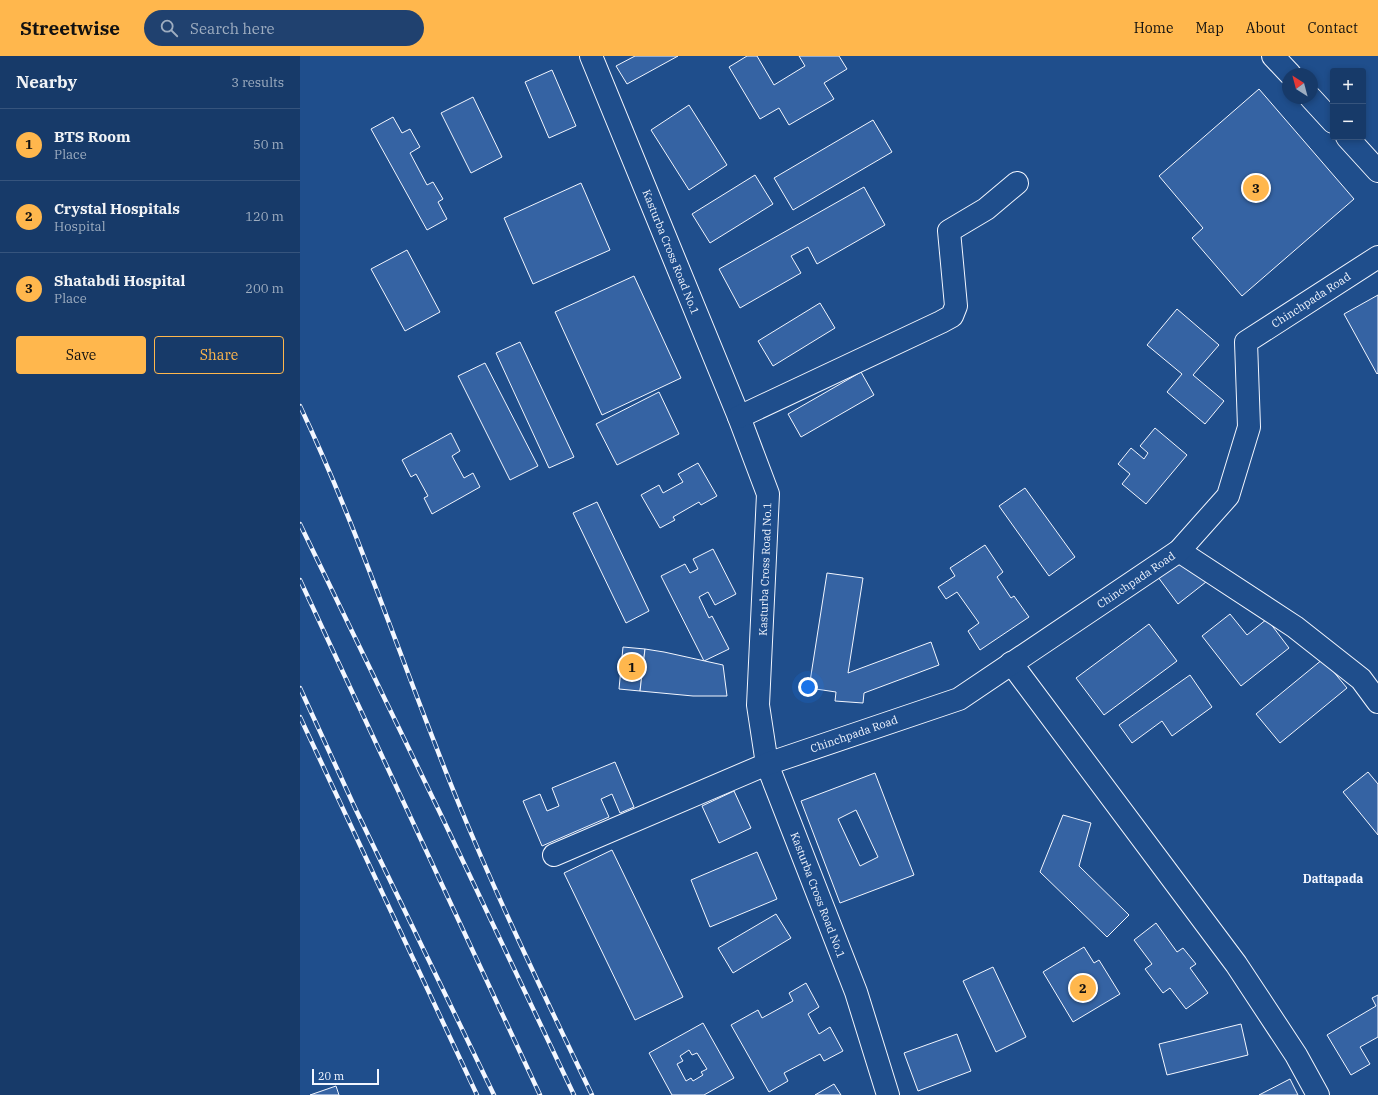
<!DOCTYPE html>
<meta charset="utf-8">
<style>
:root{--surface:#173a69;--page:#20416f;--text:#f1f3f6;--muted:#9eadc0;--line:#36547d;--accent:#ffb74d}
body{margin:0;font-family:"IBM Plex Serif",serif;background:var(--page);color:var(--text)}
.controls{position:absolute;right:12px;top:12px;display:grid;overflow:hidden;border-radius:4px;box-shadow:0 2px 6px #0003}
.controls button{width:36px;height:36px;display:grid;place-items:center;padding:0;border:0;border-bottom:1px solid var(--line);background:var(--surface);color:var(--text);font:20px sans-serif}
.compass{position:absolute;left:982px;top:12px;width:36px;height:36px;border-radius:50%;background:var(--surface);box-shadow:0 2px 6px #0003;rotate:324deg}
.scale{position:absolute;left:12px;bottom:10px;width:67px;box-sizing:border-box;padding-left:4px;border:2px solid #f2f6ff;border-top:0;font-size:11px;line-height:14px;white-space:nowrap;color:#f2f6ff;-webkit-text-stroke:3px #1f4e8c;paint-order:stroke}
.you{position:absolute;left:508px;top:631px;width:14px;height:14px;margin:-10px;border:3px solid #fff;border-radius:50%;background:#1a73e8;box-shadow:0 0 0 6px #1a73e833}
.badge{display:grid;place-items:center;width:26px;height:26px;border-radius:50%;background:var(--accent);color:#111;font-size:13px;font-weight:700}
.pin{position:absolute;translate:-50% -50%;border:2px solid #fff;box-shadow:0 1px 4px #0006}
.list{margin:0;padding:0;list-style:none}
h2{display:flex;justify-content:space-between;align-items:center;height:52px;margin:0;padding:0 16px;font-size:17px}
h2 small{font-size:13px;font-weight:400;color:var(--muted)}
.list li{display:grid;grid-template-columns:26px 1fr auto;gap:12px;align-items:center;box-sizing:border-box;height:72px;padding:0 16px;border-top:1px solid var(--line)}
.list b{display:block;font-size:15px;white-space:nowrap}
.list p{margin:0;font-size:13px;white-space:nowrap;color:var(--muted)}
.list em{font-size:13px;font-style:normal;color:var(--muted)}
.actions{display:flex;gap:8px;padding:12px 16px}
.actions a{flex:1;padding:9px 0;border:1px solid var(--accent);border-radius:4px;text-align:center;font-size:14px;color:var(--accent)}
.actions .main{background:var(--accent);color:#111}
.icon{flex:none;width:22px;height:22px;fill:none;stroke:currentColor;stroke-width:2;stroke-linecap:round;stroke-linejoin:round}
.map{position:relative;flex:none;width:1078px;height:1039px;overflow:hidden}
header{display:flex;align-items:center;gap:24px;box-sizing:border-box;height:56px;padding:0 20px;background:var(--accent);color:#111}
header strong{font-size:19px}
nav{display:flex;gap:22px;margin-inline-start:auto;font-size:14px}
.search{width:280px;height:36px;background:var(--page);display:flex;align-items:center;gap:10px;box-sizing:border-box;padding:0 14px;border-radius:22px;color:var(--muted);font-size:15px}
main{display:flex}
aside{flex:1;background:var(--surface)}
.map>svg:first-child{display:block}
.building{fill:#3563a3;stroke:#f2f6ff;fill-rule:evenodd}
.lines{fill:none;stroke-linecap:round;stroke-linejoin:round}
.minor-casing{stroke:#f2f6ff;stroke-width:24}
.minor{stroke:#1f4e8c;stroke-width:22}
.rail-casing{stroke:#f2f6ff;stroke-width:4.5}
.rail{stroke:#1f4e8c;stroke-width:3;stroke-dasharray:9;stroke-linecap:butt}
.labels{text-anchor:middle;stroke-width:3;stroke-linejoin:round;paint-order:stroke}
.street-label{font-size:11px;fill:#f2f6ff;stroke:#1f4e8c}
.neighbourhood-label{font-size:12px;font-weight:bold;fill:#f2f6ff;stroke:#1f4e8c}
</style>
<header>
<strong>Streetwise</strong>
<div class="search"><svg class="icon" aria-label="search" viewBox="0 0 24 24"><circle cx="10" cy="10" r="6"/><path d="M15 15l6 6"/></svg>Search here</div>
<nav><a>Home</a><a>Map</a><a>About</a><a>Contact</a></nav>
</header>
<main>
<aside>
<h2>Nearby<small>3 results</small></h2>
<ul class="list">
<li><span class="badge">1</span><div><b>BTS Room</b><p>Place</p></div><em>50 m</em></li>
<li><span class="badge">2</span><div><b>Crystal Hospitals</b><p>Hospital</p></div><em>120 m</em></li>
<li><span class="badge">3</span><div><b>Shatabdi Hospital</b><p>Place</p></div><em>200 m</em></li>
</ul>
<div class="actions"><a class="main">Save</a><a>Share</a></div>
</aside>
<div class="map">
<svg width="1078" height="1039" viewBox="0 0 1078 1039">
<rect width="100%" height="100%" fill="#1f4e8c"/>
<g class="building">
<path d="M335 0H378L327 28 316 10Z"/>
<path d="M447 0H457L474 29 505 10 499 0H539L547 13 524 27 534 43 489 69 479 52 460 63 429 11Z"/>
<path d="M252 14 276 70 249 82 225 26Z"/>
<path d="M959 33 1054 143 942 240 892 182 903 172 859 120Z"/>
<path d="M173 41 202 101 171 117 141 57Z"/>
<path d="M389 49 427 109 389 134 351 74Z"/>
<path d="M93 61 102 77 110 73 120 91 110 97 127 129 133 126 143 143 138 146 147 163 127 174 71 73Z"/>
<path d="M573 64 592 96 493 154 474 122Z"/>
<path d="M455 119 473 148 410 187 392 158Z"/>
<path d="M281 127 310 194 233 228 204 162Z"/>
<path d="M564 131 585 169 517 208 508 191 491 200 501 217 440 252 419 213Z"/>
<path d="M107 194 140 256 105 275 71 213Z"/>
<path d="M334 220 381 322 302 359 255 256Z"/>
<path d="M1078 239V317L1077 318 1044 258Z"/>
<path d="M520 247 535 272 473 310 458 285Z"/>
<path d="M877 253 919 289 893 319 924 345 905 368 867 336 882 318 847 289Z"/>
<path d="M220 286 274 401 249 412 196 297Z"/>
<path d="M185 307 238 410 210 424 158 320Z"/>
<path d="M561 316 574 339 501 381 488 358Z"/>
<path d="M359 336 379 378 317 409 296 368Z"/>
<path d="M855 372 887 399 846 448 822 428 830 418 818 408 831 392 844 403 848 397 840 390Z"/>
<path d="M151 377 160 395 152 400 164 422 173 417 180 431 132 458 124 442 128 440 116 418 111 421 102 404Z"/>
<path d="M398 407 417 440 401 449 399 446 373 461 375 464 360 472 341 439 359 429 363 437 383 426 378 418Z"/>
<path d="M725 432 775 501 749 520 699 450Z"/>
<path d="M297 446 349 555 326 567 273 457Z"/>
<path d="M685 489 703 516 697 521 711 542 714 540 729 561 680 594 668 575 679 567 657 536 646 543 638 531 655 520 650 512Z"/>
<path d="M413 493 436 538 415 549 408 536 399 541 409 562 412 560 429 593 404 605 361 520 385 508 390 517 398 513 393 503Z"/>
<path d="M885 500 906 526 878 548 858 521Z"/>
<path d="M527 517 563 522 548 617 631 586 639 609 564 637 563 647 535 645 536 636 509 632Z"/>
<path d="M930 558 947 579 967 563 989 592 941 630 902 580Z"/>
<path d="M849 568 877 605 804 659 776 622Z"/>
<path d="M323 591 345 593 340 635 319 633Z"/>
<path d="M345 593 364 596 423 609 427 640H393L340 635Z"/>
<path d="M1023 603 1047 632 980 687 956 658Z"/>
<path d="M890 619 912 651 872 680 862 665 832 687 819 669Z"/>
<path d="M315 706 334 751 320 757 312 738 301 743 309 761 242 790 223 745 240 738 247 755 259 750 252 732Z"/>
<path d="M1068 716 1078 728V779L1043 736Z"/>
<path d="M575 717 614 819 540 847 501 745ZM556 754 578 801 560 810 538 763Z"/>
<path d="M434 735 451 772 419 787 402 750Z"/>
<path d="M763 759 791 767 779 810 829 859 807 881 740 816Z"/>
<path d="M312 794 383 941 335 964 264 817Z"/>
<path d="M457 796 477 843 410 871 391 824Z"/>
<path d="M476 858 491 882 433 917 418 892Z"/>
<path d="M856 867 877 896 883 892 896 908 890 912 908 937 886 953 870 932 863 937 845 913 852 908 834 884Z"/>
<path d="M784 891 794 907 799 904 820 938 773 966 743 916Z"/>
<path d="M693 911 726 981 696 996 663 925Z"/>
<path d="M506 927 519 951 508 958 519 978 530 971 543 995 524 1005 520 998 484 1017 488 1025 469 1036 431 969 458 954 462 962 493 945 489 937Z"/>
<path d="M1078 939V981L1060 991 1070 1008 1051 1019 1027 979 1076 950 1072 942Z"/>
<path d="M403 967 434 1022 404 1039H372L349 997ZM389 994 392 999 397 997 407 1013 401 1016 403 1019 393 1025 391 1022 386 1025 377 1008 383 1005 380 1000Z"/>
<path d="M941 968 948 999 867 1019 859 988Z"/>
<path d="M657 978 671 1015 618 1035 604 997Z"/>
<path d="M990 1023 998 1039H959Z"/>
<path d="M534 1028 541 1039H515Z"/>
<path d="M36 1030 39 1039H10Z"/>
</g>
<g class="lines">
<defs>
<g id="minor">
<path d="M291 0 439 361 468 438 458 649 467 708 556 936 588 1039"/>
<path d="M973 0 990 18"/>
<path d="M1011 42 1033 66"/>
<path d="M1047 81 1078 115"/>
<path d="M439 361 641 266 652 260 656 250 649 175 686 153 717 127"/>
<path d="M879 495 995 571 1061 623 1078 646"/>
<path d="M711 607 936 908 996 999 1018 1039"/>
<path d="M254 799 467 708 659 643 879 495 928 440 949 371 946 286 1078 201"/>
</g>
</defs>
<use href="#minor" class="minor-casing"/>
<use href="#minor" class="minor"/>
<defs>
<g id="rail">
<path d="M0 350C60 477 103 611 156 741 197 842 245 941 292 1039"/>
<path d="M0 468 142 761 274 1039"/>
<path d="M0 524 240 1039"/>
<path d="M0 632 56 754 194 1039"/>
<path d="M0 661 177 1039"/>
</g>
</defs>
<use href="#rail" class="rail-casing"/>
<use href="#rail" class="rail"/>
</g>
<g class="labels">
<g class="street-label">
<text transform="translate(371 196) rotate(68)" y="4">Kasturba Cross Road No.1</text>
<text transform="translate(1011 244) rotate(-33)" y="4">Chinchpada Road</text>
<text transform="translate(465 513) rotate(-88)" y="4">Kasturba Cross Road No.1</text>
<text transform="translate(836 524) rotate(-34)" y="4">Chinchpada Road</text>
<text transform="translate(554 678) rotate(-19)" y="4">Chinchpada Road</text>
<text transform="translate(518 839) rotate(69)" y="4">Kasturba Cross Road No.1</text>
</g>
<g class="neighbourhood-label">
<text x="1033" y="827">Dattapada</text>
</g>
</g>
</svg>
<div class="controls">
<button>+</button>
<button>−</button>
</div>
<svg class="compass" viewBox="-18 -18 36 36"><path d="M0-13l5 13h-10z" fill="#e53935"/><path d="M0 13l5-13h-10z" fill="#9eadc0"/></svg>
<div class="scale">20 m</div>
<div class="you"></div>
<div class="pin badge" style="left:332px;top:611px">1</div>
<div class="pin badge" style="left:783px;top:932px">2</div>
<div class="pin badge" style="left:956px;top:132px">3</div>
</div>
</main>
